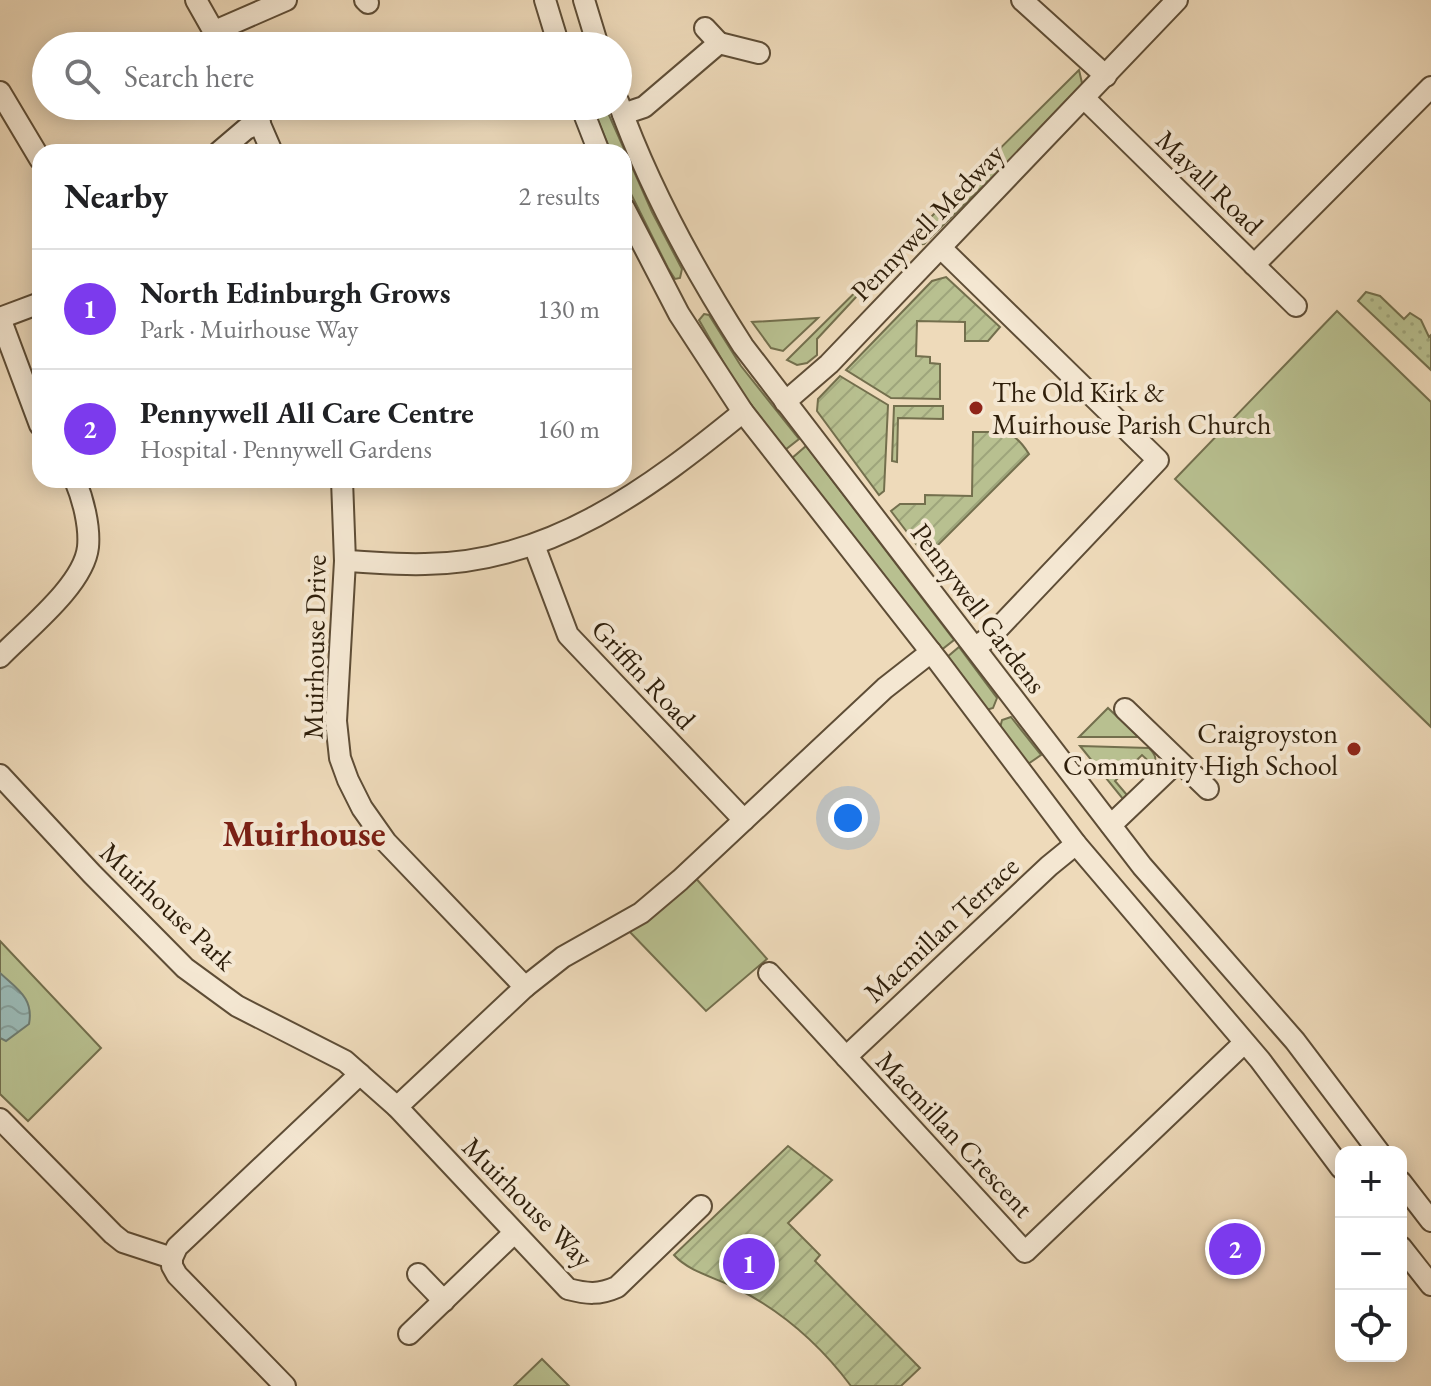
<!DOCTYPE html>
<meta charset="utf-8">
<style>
:root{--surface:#fff;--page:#f6f6f6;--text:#202124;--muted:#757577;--line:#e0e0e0;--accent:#7c3aed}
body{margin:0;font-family:"EB Garamond",serif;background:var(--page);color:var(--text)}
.controls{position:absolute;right:24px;bottom:24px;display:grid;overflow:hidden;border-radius:16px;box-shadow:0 4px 20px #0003}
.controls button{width:72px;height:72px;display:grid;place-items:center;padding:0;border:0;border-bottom:2px solid var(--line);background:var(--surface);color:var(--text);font:40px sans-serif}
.you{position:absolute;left:848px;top:818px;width:28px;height:28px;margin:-20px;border:6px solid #fff;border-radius:50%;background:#1a73e8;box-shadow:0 0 0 12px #1a73e833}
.badge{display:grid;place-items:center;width:52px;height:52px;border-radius:50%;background:var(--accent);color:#fff;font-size:26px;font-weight:700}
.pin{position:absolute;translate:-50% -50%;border:4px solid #fff;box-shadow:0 2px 8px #0006}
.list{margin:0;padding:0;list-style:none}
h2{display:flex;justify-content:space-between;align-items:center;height:104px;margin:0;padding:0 32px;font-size:34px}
h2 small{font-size:26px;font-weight:400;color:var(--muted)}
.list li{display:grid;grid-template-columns:52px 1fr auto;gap:24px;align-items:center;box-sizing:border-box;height:120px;padding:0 32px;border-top:2px solid var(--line)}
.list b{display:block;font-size:30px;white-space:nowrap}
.list p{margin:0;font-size:26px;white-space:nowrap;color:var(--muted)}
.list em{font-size:26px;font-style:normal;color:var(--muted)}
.icon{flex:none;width:44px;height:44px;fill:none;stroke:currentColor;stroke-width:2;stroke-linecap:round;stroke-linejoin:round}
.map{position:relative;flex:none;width:1431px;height:1386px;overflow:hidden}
.search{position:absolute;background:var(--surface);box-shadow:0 4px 20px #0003;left:32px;top:32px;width:600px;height:88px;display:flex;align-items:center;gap:20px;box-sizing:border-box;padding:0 28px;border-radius:44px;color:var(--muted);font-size:30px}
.panel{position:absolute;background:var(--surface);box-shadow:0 4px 20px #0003;left:32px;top:144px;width:600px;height:344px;border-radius:24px}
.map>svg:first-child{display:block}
.grass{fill:#b8c090;stroke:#736f4d;stroke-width:2}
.park{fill:url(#park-dots);stroke:#736f4d;stroke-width:2}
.garden{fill:url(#garden-furrows);stroke:#736f4d;stroke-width:2}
.water{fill:url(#water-waves);stroke:#6f7c71;stroke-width:2}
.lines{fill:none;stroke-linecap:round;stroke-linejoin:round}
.minor-casing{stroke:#5e4d36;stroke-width:24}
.minor{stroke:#f4e7d2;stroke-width:20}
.poi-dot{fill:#8f2418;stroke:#f4e7d2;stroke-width:3}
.labels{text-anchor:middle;stroke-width:8;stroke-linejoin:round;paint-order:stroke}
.street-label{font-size:28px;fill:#2e1e0a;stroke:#f4e7d2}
.poi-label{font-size:28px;fill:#2e1e0a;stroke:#f4e7d2;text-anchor:start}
.district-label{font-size:36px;font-weight:bold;fill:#7a1f14;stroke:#f4e7d2}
</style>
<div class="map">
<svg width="1431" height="1386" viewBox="0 0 1431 1386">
<defs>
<pattern id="park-dots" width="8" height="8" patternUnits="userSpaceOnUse" patternTransform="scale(2)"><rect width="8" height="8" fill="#b8c090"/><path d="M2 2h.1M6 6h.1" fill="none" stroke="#9ea57b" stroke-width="1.8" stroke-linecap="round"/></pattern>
<pattern id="garden-furrows" width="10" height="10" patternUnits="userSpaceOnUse" patternTransform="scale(2)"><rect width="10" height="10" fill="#b8c090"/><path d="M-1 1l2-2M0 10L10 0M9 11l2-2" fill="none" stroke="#9ea57b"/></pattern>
<pattern id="water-waves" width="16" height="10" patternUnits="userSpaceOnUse" patternTransform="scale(2)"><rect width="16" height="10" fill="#9bbab6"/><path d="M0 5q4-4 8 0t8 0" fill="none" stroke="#869f9b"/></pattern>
</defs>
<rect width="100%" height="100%" fill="#eedaba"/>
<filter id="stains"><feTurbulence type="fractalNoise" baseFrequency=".0025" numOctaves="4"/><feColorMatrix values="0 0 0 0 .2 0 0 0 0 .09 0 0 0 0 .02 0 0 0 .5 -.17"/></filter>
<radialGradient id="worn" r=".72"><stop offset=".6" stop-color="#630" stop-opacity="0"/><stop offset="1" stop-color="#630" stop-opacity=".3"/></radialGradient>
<g class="grass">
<path d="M1079 70 1082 83 1079 92 924 244 909 245 875 278 876 285 867 295 857 296 817 339V355L807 363 797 365 787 360Z"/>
<path d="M592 106H605L652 212 682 269 680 278 675 279 668 268 624 180V152H611Z"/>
<path d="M1337 311 1431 402V727L1175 479Z"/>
<path d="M704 314 709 315 741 366 799 439 785 450 737 386 699 320Z"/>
<path d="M818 318 783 351 771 348 752 322Z"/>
<path d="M806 446 954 640 940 651 791 459Z"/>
<path d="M959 647 997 698 993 708 986 710 946 658Z"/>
<path d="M1108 708 1139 737H1079Z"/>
<path d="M1011 717 1041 755 1028 764 1000 728 1002 720Z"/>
<path d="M1080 746 1149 748C1155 754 1157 758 1154 766L1142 755 1115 781 1127 795 1123 799Z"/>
<path d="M693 875 767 959 706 1011 628 930Z"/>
<path d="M0 941 101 1048 28 1121 0 1094Z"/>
<path d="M542 1359 569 1386H514Z"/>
</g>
<path class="park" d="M1366 292 1380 296 1404 319 1410 313 1421 320 1429 337 1431 335V370L1358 301Z"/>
<g class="garden">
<path d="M946 277 1000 327 988 341H965V322L917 321 916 356 930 357V363L940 364V399L891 398 846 370 932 281Z"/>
<path d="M840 376 888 405 884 491 879 495 817 411 818 399Z"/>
<path d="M894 406H943V419L898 418 897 462 892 461Z"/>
<path d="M973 432C1003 433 1012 427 1029 454L926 557 891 511 900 504H925V495L972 496Z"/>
<path d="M788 1146 832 1180 788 1223 820 1255 815 1261 920 1368 901 1386H851C821 1346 783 1312 738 1289 717 1278 689 1272 674 1255Z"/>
</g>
<path class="water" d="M0 973C17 989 34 998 29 1024L6 1041 0 1038Z"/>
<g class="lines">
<defs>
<g id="minor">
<path d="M196 0 222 46"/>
<path d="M365 0 368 3"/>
<path d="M545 0 559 46"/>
<path d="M584 0 598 46"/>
<path d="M1022 0 1106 76"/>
<path d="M705 28 719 43"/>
<path d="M215 31 286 0"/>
<path d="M0 92 40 159"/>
<path d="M1084 98 1296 306"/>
<path d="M618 101C649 188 693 268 743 346L1142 866 1295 1041 1379 1152"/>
<path d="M252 106 272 152"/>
<path d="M581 106 599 152"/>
<path d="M623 114 644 107 719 43 759 53"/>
<path d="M219 152 246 129 260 123"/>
<path d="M624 208 679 314 743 412 938 661 1076 844 1260 1060 1341 1168"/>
<path d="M942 249 1158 460 990 637 975 647"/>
<path d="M1254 265 1431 87"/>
<path d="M0 318 40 425"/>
<path d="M0 318 40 303"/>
<path d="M785 402 829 364 1177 0"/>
<path d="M342 480 345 561 336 721 340 758 348 780 362 808 386 842 525 987"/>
<path d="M534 545 568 635 744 820"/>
<path d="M345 561C372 562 398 565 425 564 550 563 650 488 743 412"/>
<path d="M0 657C26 630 84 585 88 547 90 526 83 499 75 480"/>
<path d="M1125 709 1208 789"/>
<path d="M0 775 92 874 185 968 237 1006 345 1061 397 1107 568 1289C587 1294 599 1295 617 1287L701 1206"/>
<path d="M1111 825 1178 761"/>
<path d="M769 973 1025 1252 1244 1043"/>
<path d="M846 1057 1049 866 1076 844"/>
<path d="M397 1107 525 987 563 957 641 913 680 880 885 688 931 652"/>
<path d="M0 1119 113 1234 123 1242 172 1258"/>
<path d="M1401 1182 1431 1221"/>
<path d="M1401 1247 1431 1285"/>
<path d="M172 1258 177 1247 360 1074"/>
<path d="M172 1258V1266L177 1275 285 1386"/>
<path d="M418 1274 444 1301"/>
<path d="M409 1334 514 1233"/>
</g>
</defs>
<use href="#minor" class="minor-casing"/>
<use href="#minor" class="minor"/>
</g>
<g class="poi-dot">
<circle cx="976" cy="408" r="8"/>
<circle cx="1354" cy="749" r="8"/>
</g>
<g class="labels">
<g class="street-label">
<text transform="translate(1210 182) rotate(44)" y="10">Mayall Road</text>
<text transform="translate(927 222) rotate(-46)" y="10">Pennywell Medway</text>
<text transform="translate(979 608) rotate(53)" y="10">Pennywell Gardens</text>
<text transform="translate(314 647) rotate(-89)" y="10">Muirhouse Drive</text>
<text transform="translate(644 674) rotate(47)" y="10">Griffin Road</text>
<text transform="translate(168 906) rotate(43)" y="10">Muirhouse Park</text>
<text transform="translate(941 929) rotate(-43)" y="10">Macmillan Terrace</text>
<text transform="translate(955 1134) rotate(47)" y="10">Macmillan Crescent</text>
<text transform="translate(528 1202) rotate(45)" y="10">Muirhouse Way</text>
</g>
<g class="poi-label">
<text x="992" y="402">The Old Kirk &amp;<tspan x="992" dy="32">Muirhouse Parish Church</tspan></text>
<text x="1338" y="743" text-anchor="end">Craigroyston<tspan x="1338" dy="32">Community High School</tspan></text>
</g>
<g class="district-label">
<text x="304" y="846">Muirhouse</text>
</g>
</g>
<rect width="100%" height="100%" filter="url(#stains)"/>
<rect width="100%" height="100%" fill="url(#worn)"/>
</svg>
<div class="controls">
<button>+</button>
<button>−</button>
<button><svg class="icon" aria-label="locate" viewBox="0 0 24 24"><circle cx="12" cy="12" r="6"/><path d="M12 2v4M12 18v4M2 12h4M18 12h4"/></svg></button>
</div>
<div class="you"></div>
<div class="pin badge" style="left:749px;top:1264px">1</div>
<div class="pin badge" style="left:1235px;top:1249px">2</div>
<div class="search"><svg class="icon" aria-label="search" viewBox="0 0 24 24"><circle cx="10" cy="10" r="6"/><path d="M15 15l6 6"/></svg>Search here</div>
<section class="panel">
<h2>Nearby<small>2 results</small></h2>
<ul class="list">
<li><span class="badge">1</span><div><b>North Edinburgh Grows</b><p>Park · Muirhouse Way</p></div><em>130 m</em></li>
<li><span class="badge">2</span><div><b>Pennywell All Care Centre</b><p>Hospital · Pennywell Gardens</p></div><em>160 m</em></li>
</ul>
</section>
</div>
